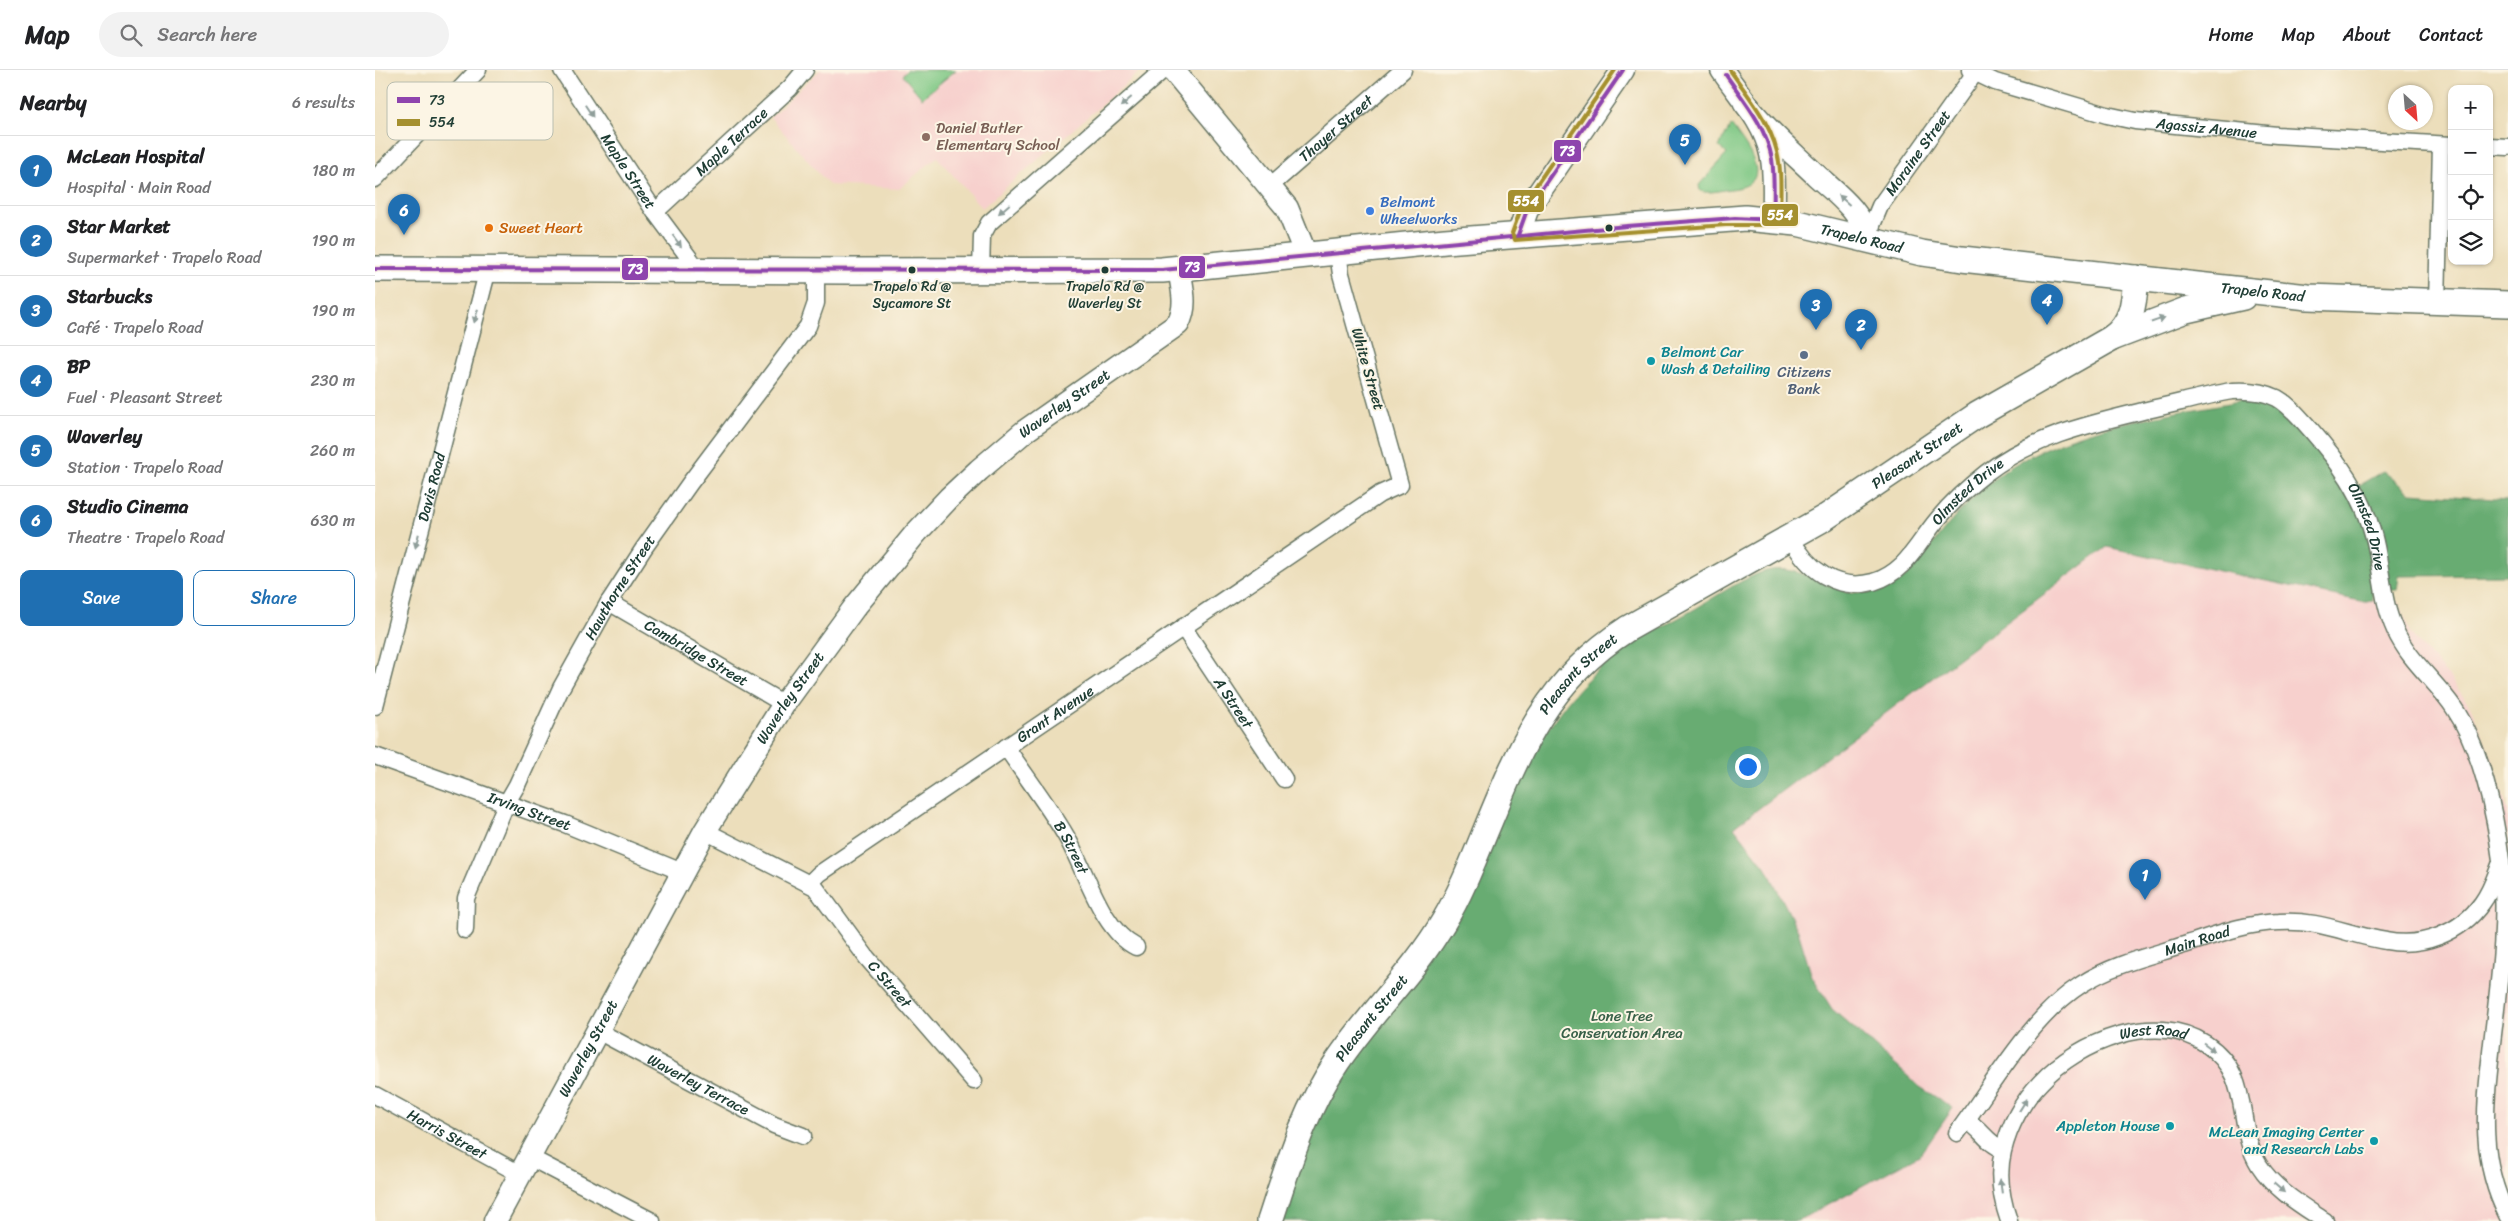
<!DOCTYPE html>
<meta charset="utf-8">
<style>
:root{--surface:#fff;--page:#f2f2f2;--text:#202124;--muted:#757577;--line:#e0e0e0;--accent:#1f6fb2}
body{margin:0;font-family:Sriracha,sans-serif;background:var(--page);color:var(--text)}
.controls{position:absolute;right:15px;top:15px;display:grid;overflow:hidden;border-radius:10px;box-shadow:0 1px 4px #0004}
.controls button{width:45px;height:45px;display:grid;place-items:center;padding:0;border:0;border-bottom:1px solid var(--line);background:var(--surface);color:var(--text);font:25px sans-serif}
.compass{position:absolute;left:2013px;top:15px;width:45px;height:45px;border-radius:50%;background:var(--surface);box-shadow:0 1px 4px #0004;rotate:154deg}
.you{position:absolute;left:1372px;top:696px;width:18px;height:18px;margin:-12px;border:4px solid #fff;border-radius:50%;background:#1a73e8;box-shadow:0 0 0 8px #1a73e833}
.badge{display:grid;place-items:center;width:32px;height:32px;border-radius:50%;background:var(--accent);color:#fff;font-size:16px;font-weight:700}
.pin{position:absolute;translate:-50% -41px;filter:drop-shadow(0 1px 2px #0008)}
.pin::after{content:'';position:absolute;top:26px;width:18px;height:15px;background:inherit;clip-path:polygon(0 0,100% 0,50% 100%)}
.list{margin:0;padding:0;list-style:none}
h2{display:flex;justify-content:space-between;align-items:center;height:65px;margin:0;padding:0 20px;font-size:21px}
h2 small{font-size:16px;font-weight:400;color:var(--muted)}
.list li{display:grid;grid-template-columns:32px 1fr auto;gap:15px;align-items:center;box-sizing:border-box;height:70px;padding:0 20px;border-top:1px solid var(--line)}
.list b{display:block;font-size:19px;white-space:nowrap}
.list p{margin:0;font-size:16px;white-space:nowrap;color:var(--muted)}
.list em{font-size:16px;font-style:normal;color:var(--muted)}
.actions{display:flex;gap:10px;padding:15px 20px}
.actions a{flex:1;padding:11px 0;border:1px solid var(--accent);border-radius:10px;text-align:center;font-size:18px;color:var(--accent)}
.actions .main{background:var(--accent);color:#fff}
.icon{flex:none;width:28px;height:28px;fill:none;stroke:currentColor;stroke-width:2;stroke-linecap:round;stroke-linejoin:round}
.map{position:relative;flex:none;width:2133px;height:1151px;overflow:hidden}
header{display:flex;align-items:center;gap:30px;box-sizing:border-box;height:70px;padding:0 25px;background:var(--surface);border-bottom:1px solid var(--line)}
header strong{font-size:24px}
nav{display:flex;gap:28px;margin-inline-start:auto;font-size:18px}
.search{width:350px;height:45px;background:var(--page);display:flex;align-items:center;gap:12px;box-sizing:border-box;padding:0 18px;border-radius:28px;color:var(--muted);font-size:19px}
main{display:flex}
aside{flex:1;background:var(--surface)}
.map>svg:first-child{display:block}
.built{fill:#f7d0cd}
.green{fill:#7fc885;stroke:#4f825c}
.forest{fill:#67ac72;stroke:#437453}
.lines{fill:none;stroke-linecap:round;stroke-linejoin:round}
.street-casing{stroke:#677563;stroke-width:19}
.secondary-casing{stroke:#677563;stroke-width:25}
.primary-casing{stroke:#677563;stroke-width:28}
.street{stroke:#fff;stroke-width:16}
.secondary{stroke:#fff;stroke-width:22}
.primary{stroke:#fff;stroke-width:25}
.bus-1-casing{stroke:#fcf5e5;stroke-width:8}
.bus-2-casing{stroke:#fcf5e5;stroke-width:8}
.bus-1{stroke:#8e44ad;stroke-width:4}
.bus-2{stroke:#a5902f;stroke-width:4}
.oneway{fill:#8f9e9a}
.education-dot{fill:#8d6e63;stroke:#fcf5e5;stroke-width:2}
.shop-dot{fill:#3f7fe0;stroke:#fcf5e5;stroke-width:2}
.food-dot{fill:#e8710a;stroke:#fcf5e5;stroke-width:2}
.bus-dot{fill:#1f3d34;stroke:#fcf5e5;stroke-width:2}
.service-dot{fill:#5c6f8a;stroke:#fcf5e5;stroke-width:2}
.culture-dot{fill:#0f9aa8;stroke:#fcf5e5;stroke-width:2}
.labels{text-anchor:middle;stroke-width:4;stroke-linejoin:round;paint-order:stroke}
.bus-label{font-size:14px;fill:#1f3d34;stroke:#fcf5e5}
.education-label{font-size:15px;fill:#785e54;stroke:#fcf5e5;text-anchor:start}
.street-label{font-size:15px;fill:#1f3d34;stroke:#fcf5e5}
.shop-label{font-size:15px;fill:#366cbe;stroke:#fcf5e5;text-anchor:start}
.food-label{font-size:15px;fill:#c56008;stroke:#fcf5e5;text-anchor:start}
.culture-label{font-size:15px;fill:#0d838f;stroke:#fcf5e5;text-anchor:end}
.service-label{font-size:15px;fill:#4e5e75;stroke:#fcf5e5}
.park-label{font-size:15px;fill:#376048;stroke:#fcf5e5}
.key{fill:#fcf5e5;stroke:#babeb0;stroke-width:1}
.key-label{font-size:14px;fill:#1f3d34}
.line-badge{stroke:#fcf5e5;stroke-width:2}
.badge-label{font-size:14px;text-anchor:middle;font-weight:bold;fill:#fff}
</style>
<header>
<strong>Map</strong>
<div class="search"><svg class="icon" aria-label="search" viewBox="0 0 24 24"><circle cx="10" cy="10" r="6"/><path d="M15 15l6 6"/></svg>Search here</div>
<nav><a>Home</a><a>Map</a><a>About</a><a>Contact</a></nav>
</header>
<main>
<aside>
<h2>Nearby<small>6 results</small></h2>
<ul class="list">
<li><span class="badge">1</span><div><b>McLean Hospital</b><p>Hospital · Main Road</p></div><em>180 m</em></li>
<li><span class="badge">2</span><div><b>Star Market</b><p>Supermarket · Trapelo Road</p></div><em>190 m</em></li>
<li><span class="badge">3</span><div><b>Starbucks</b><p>Café · Trapelo Road</p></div><em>190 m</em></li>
<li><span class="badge">4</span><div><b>BP</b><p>Fuel · Pleasant Street</p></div><em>230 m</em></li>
<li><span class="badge">5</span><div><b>Waverley</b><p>Station · Trapelo Road</p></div><em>260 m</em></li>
<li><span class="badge">6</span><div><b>Studio Cinema</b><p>Theatre · Trapelo Road</p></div><em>630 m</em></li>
</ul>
<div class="actions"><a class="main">Save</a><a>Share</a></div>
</aside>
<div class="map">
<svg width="2133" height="1151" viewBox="0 0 2133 1151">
<rect width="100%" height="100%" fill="#fcf5e5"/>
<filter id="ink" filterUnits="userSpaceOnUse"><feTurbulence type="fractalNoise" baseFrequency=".02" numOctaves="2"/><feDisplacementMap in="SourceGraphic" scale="10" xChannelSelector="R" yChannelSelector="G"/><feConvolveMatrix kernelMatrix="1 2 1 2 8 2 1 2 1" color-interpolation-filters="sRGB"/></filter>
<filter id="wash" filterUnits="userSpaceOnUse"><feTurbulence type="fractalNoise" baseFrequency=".0096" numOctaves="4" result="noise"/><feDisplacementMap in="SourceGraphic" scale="20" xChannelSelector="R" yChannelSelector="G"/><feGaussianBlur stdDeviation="1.12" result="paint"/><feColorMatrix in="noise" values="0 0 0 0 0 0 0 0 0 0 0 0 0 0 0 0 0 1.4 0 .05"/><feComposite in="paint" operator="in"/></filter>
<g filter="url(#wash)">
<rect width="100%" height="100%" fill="#ecdebb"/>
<g class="built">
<path d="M445 0H767L607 138 562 87 524 119 454 115 395 47Z"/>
<path d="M1732 477 1985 531H2024L2035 563 2074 607 2095 636 2118 691 2133 742V1151H1422L1546 1084 1578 1038 1545 1017 1457 939 1437 907 1423 861 1358 757Z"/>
</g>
<g class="green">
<path d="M532 0H581L547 28 527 5Z"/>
<path d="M1356 55C1370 75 1404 114 1356 119 1346 120 1334 124 1325 121L1324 115 1352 84 1344 77Z"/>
</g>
<path class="forest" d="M1865 331C1915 330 1950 384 1971 423L2008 401 2036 423 2133 430V505L2024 506 2022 520 1997 521 1998 531H1985L1732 477 1359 757 1392 799 1423 861 1437 907 1457 939 1545 1017 1578 1038 1546 1084 1422 1151H906C919 1115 930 1075 946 1041 961 1010 982 981 1000 952 1035 892 1071 833 1107 774 1138 721 1164 662 1206 616 1238 582 1280 561 1320 539 1340 527 1359 514 1380 505 1432 481 1457 544 1518 515 1542 503 1553 479 1569 460 1582 444 1597 428 1612 415 1677 357 1782 347 1865 331Z"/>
</g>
<g filter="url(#ink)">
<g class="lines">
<defs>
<g id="street">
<path id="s1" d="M187 0 280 142 324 201"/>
<path id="s2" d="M1595 0 1620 12 1732 45 1760 51 1902 65 2077 75"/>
<path d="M2114 76 2133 77"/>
<path d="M0 109 103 0"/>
<path id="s3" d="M894 117 1028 0"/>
<path id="s4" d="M280 142 415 18 430 0"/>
<path id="s5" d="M1494 171 1497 155 1505 136 1602 0"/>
<path d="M606 201 607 166 614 153 788 0"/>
<path d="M2062 233 2066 75"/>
<path id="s6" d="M1416 468C1432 499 1461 522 1498 512 1531 502 1542 474 1562 450 1576 433 1593 417 1611 403 1659 366 1714 354 1772 340 1800 334 1828 326 1857 321 1872 320 1888 321 1902 328 1916 336 1926 349 1936 360 1964 392 1987 423 1998 464 2007 495 2006 530 2020 560 2034 591 2061 611 2079 638 2106 678 2120 743 2126 790 2133 850 2124 913 2117 973 2110 1037 2103 1088 2133 1147"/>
<path id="s7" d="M234 532 409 634"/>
<path id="s8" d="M808 557 909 709"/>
<path id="s9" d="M0 636 113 199"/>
<path id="s10" d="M631 677C651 707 673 735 691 766 710 798 726 860 761 877"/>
<path id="s11" d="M0 686 190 754 307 802"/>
<path id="s12" d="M330 761 440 817 492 888 599 1011"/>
<path id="s13" d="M435 813 444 804 1005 424 1025 415 966 204 963 183"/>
<path id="s14" d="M90 860 91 828 131 734 142 715 186 618 234 532 269 478 315 413 433 256 441 233V201"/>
<path id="s15" d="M221 960 399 1055 428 1066"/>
<path id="s16" d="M0 1025 145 1104"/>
<path d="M1592 1051C1606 1058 1613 1075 1628 1079"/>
<path id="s17" d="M1582 1063C1618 1015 1656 946 1707 914 1738 894 1775 886 1809 875 1840 865 1871 853 1904 852 1944 849 1973 865 2011 871 2047 878 2086 863 2107 833 2116 821 2120 808 2125 795"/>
<path d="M154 1087 277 1151"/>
<path id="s18" d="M1634 1151C1626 1128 1622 1105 1628 1081 1634 1056 1648 1030 1666 1012 1703 972 1780 940 1831 974 1879 1006 1859 1055 1884 1095 1900 1120 1926 1135 1950 1151"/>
</g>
<g id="secondary">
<path d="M798 0 912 138 931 185"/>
<path d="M1347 0C1364 25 1390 53 1396 84 1401 105 1398 128 1399 150"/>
<path d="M1370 33C1391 60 1417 82 1441 105 1463 125 1486 141 1494 171"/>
<path d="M1143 165 1152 140 1248 0"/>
<path id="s19" d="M120 1151 330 761 409 634 479 538 541 463 574 428 604 400 650 361 803 254C813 236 807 218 804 198"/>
</g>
<g id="primary">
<path id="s20" d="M0 199 475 201 787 200 1070 171 1370 148 1422 153 1547 183 1587 189 1933 227 2133 234"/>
<path d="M1737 268C1758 253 1759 232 1761 208"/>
<path id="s21" d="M895 1151C913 1096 929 1040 962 992 995 943 1039 902 1069 851 1084 826 1095 799 1106 772 1142 685 1169 612 1252 559L1451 447 1602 345 1737 268 1811 240 1868 227"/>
</g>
</defs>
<use href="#street" class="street-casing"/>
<use href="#secondary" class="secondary-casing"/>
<use href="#primary" class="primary-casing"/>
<use href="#street" class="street"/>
<use href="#secondary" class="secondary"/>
<use href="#primary" class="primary"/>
<defs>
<g id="bus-1">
<path d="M1143 165 1152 140 1248 0"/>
<path d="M0 199 787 200 1252 156 1360 148 1399 150C1398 130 1400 109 1397 89 1391 56 1369 31 1351 5"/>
</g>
<path id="bus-2" d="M1240 0 1147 136 1137 163 1140 170 1351 155H1403L1405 150C1405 131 1407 111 1404 92 1399 56 1375 29 1355 0"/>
</defs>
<use href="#bus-1" class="bus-1-casing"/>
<use href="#bus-2" class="bus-2-casing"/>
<use href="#bus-1" class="bus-1"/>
<use href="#bus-2" class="bus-2"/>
</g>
<defs><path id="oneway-solid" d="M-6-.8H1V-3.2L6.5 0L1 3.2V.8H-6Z" transform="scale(1.25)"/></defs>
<g class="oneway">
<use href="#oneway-solid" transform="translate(751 32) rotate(139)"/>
<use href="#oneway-solid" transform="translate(214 41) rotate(57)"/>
<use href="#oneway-solid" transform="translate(1469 130) rotate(-138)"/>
<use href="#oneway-solid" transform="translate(629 139) rotate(139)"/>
<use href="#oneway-solid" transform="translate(302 171) rotate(53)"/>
<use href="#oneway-solid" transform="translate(101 246) rotate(105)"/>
<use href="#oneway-solid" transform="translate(1783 250) rotate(-19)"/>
<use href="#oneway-solid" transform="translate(42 471) rotate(104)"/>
<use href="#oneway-solid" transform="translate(1834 977) rotate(37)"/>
<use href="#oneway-solid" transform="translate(1648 1035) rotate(-58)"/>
<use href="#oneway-solid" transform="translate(1626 1116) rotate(-97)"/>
<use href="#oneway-solid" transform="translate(1904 1118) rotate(41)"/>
</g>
</g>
<circle class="education-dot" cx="551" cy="67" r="5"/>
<circle class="shop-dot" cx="995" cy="141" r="5"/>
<circle class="food-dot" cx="114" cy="158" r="5"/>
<g class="bus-dot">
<circle cx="1234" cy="158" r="4.5"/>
<circle cx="537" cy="200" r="4.5"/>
<circle cx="730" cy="200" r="4.5"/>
</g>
<circle class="service-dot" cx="1429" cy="285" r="5"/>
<g class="culture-dot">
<circle cx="1276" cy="291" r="5"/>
<circle cx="1795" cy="1056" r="5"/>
<circle cx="1999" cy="1071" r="5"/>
</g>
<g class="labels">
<g class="bus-label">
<text x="537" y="221">Trapelo Rd @<tspan x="537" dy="17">Sycamore St</tspan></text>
<text x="730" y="221">Trapelo Rd @<tspan x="730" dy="17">Waverley St</tspan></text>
</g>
<g class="education-label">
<text x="561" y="63">Daniel Butler<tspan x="561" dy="17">Elementary School</tspan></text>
</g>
<g class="street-label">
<text dy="5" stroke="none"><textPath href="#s2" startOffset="245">Agassiz Avenue</textPath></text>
<text dy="5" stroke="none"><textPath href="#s3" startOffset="89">Thayer Street</textPath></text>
<text dy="5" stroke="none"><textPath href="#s4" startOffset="104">Maple Terrace</textPath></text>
<text dy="5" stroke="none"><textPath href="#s5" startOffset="102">Moraine Street</textPath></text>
<text dy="5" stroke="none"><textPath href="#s1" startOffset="121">Maple Street</textPath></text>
<text dy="5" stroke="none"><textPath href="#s20" startOffset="1491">Trapelo Road</textPath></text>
<text dy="5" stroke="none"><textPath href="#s20" startOffset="1896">Trapelo Road</textPath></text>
<text transform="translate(993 299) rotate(74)" y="5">White Street</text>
<text dy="5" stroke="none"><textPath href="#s19" startOffset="1006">Waverley Street</textPath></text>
<text dy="5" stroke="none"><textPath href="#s21" startOffset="1039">Pleasant Street</textPath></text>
<text dy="5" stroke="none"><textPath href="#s9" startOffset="226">Davis Road</textPath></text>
<text dy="5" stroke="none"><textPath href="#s6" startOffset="234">Olmsted Drive</textPath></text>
<text dy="5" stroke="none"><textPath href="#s6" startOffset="728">Olmsted Drive</textPath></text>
<text dy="5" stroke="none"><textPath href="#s14" startOffset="379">Hawthorne Street</textPath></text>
<text dy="5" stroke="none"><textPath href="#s7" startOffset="101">Cambridge Street</textPath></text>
<text dy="5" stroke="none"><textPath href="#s21" startOffset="634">Pleasant Street</textPath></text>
<text dy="5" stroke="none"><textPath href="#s19" startOffset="601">Waverley Street</textPath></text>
<text dy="5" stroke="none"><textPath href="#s8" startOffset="91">A Street</textPath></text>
<text dy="5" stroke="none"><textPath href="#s13" startOffset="298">Grant Avenue</textPath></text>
<text dy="5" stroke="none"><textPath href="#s11" startOffset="164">Irving Street</textPath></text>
<text dy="5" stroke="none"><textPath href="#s10" startOffset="120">B Street</textPath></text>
<text dy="5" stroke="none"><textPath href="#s17" startOffset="319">Main Road</textPath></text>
<text dy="5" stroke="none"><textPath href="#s12" startOffset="246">C Street</textPath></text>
<text dy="5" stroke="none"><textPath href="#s21" startOffset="229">Pleasant Street</textPath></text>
<text dy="5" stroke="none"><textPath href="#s18" startOffset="278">West Road</textPath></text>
<text dy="5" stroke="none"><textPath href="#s19" startOffset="196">Waverley Street</textPath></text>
<text dy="5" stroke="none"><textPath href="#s15" startOffset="116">Waverley Terrace</textPath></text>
<text dy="5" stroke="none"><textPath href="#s16" startOffset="82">Harris Street</textPath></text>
</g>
<g class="shop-label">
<text x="1005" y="137">Belmont<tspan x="1005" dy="17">Wheelworks</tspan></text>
</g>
<g class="food-label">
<text x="124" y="163">Sweet Heart</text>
</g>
<g class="culture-label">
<text x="1286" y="287" text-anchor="start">Belmont Car<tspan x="1286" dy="17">Wash &amp; Detailing</tspan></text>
<text x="1785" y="1061">Appleton House</text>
<text x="1989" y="1067">McLean Imaging Center<tspan x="1989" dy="17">and Research Labs</tspan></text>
</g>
<g class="service-label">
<text x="1429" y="307">Citizens<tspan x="1429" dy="17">Bank</tspan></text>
</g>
<g class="park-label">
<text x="1247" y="951">Lone Tree<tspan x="1247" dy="17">Conservation Area</tspan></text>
</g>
</g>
<rect x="12" y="12" width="166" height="58" rx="8" class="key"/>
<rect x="22" y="27" width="23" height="6" fill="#8e44ad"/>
<rect x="22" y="49" width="23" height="7" fill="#a5902f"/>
<g class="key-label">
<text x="54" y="35">73</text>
<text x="54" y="57">554</text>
</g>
<g class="line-badge">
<rect x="1178" y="69" width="29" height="24" rx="5" fill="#8e44ad"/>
<rect x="1132" y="119" width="38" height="24" rx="5" fill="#a5902f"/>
<rect x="1386" y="133" width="38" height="24" rx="5" fill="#a5902f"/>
<rect x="803" y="185" width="28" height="24" rx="5" fill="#8e44ad"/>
<rect x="246" y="187" width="28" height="24" rx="5" fill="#8e44ad"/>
</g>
<g class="badge-label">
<text x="1192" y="86">73</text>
<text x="1151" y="136">554</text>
<text x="1405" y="150">554</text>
<text x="817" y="202">73</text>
<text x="260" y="204">73</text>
</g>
</svg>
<div class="controls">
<button>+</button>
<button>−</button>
<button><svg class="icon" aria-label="locate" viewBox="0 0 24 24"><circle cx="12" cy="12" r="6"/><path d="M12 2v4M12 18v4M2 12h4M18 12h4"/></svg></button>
<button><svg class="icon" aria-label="layers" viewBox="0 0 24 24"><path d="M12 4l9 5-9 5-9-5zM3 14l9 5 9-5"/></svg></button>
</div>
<svg class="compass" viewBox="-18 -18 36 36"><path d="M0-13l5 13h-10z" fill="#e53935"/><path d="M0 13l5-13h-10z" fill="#757577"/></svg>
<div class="you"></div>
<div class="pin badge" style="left:1770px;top:830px">1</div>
<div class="pin badge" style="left:1486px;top:280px">2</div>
<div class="pin badge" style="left:1441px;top:260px">3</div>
<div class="pin badge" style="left:1672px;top:255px">4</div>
<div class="pin badge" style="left:1310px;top:95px">5</div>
<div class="pin badge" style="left:29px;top:165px">6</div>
</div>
</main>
